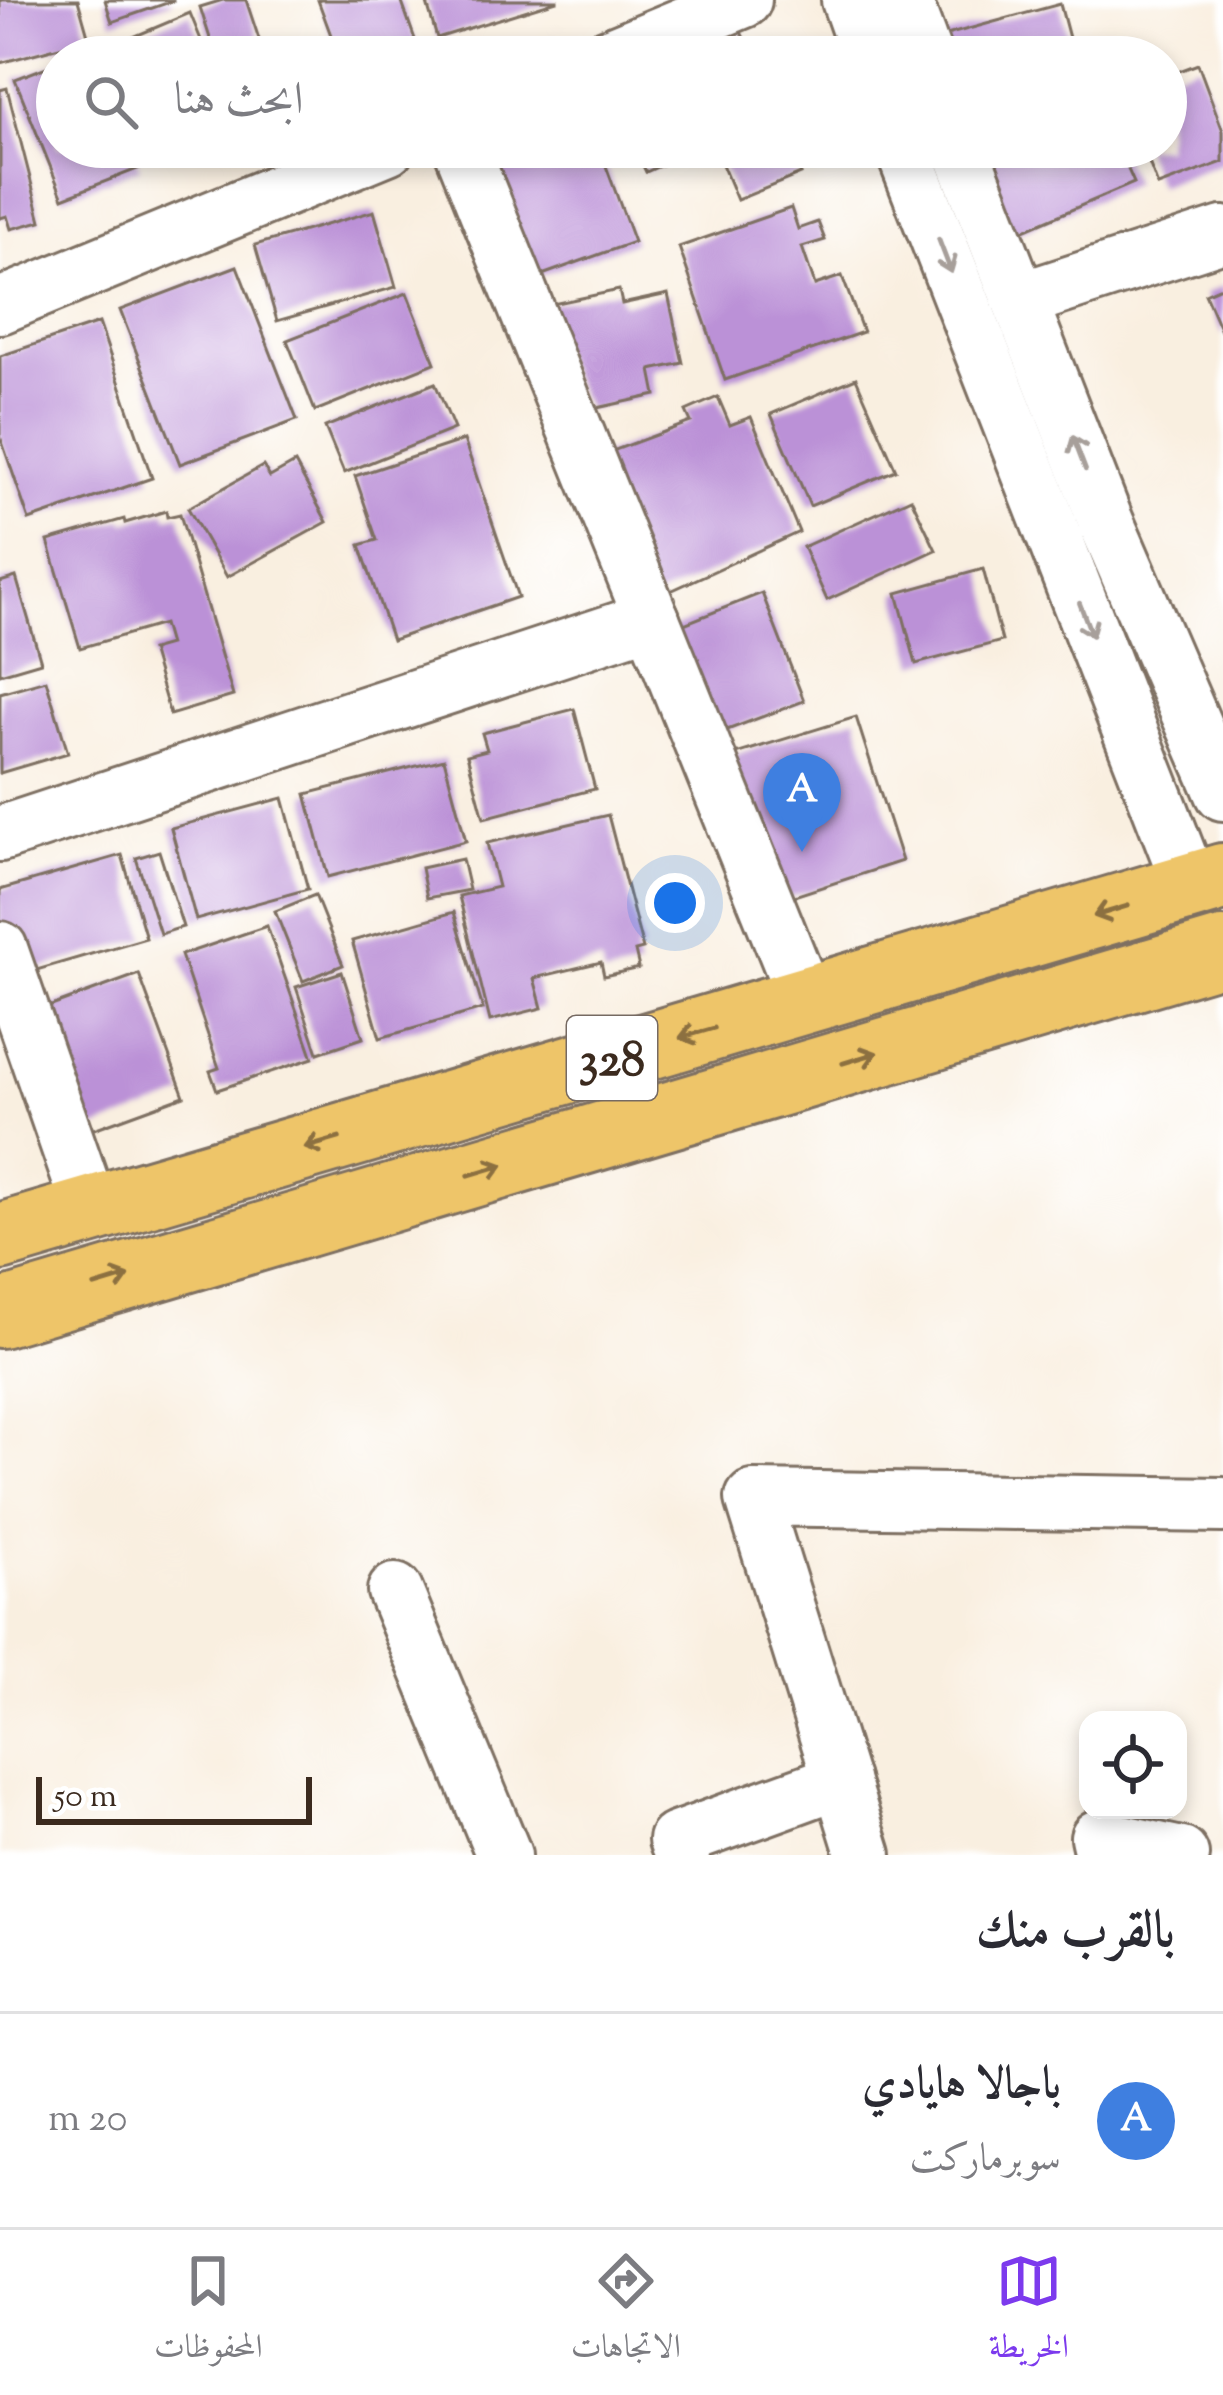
<!DOCTYPE html>
<html lang="ar">
<meta charset="utf-8">
<style>
:root{--surface:#fff;--page:#f2f2f3;--text:#2b2b33;--muted:#7c7c81;--line:#e1e1e2;--accent:#7c3aed}
body{margin:0;font-family:"Sorts Mill Goudy",Amiri,serif;background:var(--page);color:var(--text);direction:rtl}
.controls{position:absolute;right:36px;bottom:36px;display:grid;overflow:hidden;border-radius:24px;box-shadow:0 6px 18px #0003}
.controls button{width:108px;height:108px;display:grid;place-items:center;padding:0;border:0;border-bottom:3px solid var(--line);background:var(--surface);color:var(--text);font:60px sans-serif}
.scale{position:absolute;left:36px;bottom:30px;width:276px;box-sizing:border-box;padding-left:12px;border:6px solid #3b2a1e;border-top:0;font-size:33px;line-height:42px;white-space:nowrap;color:#3b2a1e;-webkit-text-stroke:9px #fff;paint-order:stroke}
.you{position:absolute;left:675px;top:903px;width:42px;height:42px;margin:-30px;border:9px solid #fff;border-radius:50%;background:#1a73e8;box-shadow:0 0 0 18px #1a73e833}
.badge{display:grid;place-items:center;width:78px;height:78px;border-radius:50%;background:var(--accent);color:#fff;font-size:39px;font-weight:700}
.pin{position:absolute;translate:-50% -99px;filter:drop-shadow(0 3px 6px #0008)}
.pin::after{content:'';position:absolute;top:63px;width:42px;height:36px;background:inherit;clip-path:polygon(0 0,100% 0,50% 100%)}
.list{margin:0;padding:0;list-style:none}
h2{display:flex;justify-content:space-between;align-items:center;height:156px;margin:0;padding:0 48px;font-size:51px}
h2 small{font-size:39px;font-weight:400;color:var(--muted)}
.list li{display:grid;grid-template-columns:78px 1fr auto;gap:36px;align-items:center;box-sizing:border-box;height:216px;padding:0 48px;border-top:3px solid var(--line)}
.list b{display:block;font-size:45px;white-space:nowrap}
.list p{margin:0;font-size:39px;white-space:nowrap;color:var(--muted)}
.list em{font-size:39px;font-style:normal;color:var(--muted)}
.icon{flex:none;width:66px;height:66px;fill:none;stroke:currentColor;stroke-width:2;stroke-linecap:round;stroke-linejoin:round}
.map{position:relative;flex:none;width:1223px;height:1855px;overflow:hidden;direction:ltr}
.search{position:absolute;background:var(--surface);box-shadow:0 6px 18px #0003;left:36px;right:36px;top:36px;height:132px;display:flex;align-items:center;gap:30px;box-sizing:border-box;padding:0 42px;border-radius:66px;color:var(--muted);font-size:45px}
.sheet{height:372px;background:var(--surface)}
nav{display:flex;justify-content:space-around;align-items:center;box-sizing:border-box;height:168px;border-top:3px solid var(--line);background:var(--surface);font-size:33px;color:var(--muted)}
nav a{display:grid;justify-items:center;gap:6px}
nav .on{color:var(--accent)}
.map>svg:first-child{display:block}
.building{fill:#bb91d7}
.lines{fill:none;stroke-linecap:round;stroke-linejoin:round}
.minor-casing{stroke:#7e6f62;stroke-width:60}
.major-casing{stroke:#7e6f62;stroke-width:72}
.minor{stroke:#fff;stroke-width:54}
.major{stroke:#eec569;stroke-width:66}
.oneway{stroke:#a79f9a}
.oneway2{stroke:#8c7040}
.labels{text-anchor:middle;stroke-width:9;stroke-linejoin:round;paint-order:stroke}
.shield{fill:#fff;stroke:#766a62;stroke-width:3}
.shield-label{font-size:48px;font-weight:bold;fill:#3b2a1e}
</style>
<div class="map">
<svg width="1223" height="1855" viewBox="0 0 1223 1855">
<rect width="100%" height="100%" fill="#fff"/>
<filter id="ink" filterUnits="userSpaceOnUse"><feTurbulence type="fractalNoise" baseFrequency=".00833" numOctaves="2"/><feDisplacementMap in="SourceGraphic" scale="24" xChannelSelector="R" yChannelSelector="G"/><feConvolveMatrix kernelMatrix="1 2 1 2 8 2 1 2 1" color-interpolation-filters="sRGB"/></filter>
<filter id="wash" filterUnits="userSpaceOnUse"><feTurbulence type="fractalNoise" baseFrequency=".004" numOctaves="4" result="noise"/><feDisplacementMap in="SourceGraphic" scale="48" xChannelSelector="R" yChannelSelector="G"/><feGaussianBlur stdDeviation="2.7" result="paint"/><feColorMatrix in="noise" values="0 0 0 0 0 0 0 0 0 0 0 0 0 0 0 0 0 1.4 0 .05"/><feComposite in="paint" operator="in"/></filter>
<g filter="url(#wash)">
<rect width="100%" height="100%" fill="#f9efe0"/>
<g id="blocks">
<g class="building">
<path d="M0 0H78L89 39 0 63Z"/>
<path d="M105 0H173V1L112 22Z"/>
<path d="M223 0H246L264 54 254 57H216L200 7Z"/>
<path d="M318 0H401L417 45 385 57H339Z"/>
<path d="M426 0H557V1L437 38Z"/>
<path d="M1060 4 1074 57H945L939 37Z"/>
<path d="M190 13 208 57H120L114 45Z"/>
<path d="M741 32 753 57H685Z"/>
<path d="M57 63V147H131L140 168 63 198 15 79Z"/>
<path d="M1198 64 1223 131V162L1158 186 1143 147H1166V76Z"/>
<path d="M7 88 41 221 11 229 7 216 0 218V90Z"/>
<path d="M479 147H599L634 242 528 280Z"/>
<path d="M634 147H702L646 172Z"/>
<path d="M724 147H789L801 174 737 200 716 150Z"/>
<path d="M974 147H1118L1134 183 1008 237Z"/>
<path d="M791 208 798 229 818 222 825 240 802 247 815 285 842 276 863 332 725 380 679 247Z"/>
<path d="M374 211 396 287 277 321 255 245Z"/>
<path d="M237 266 297 420 180 464 120 310Z"/>
<path d="M1223 286V336L1205 294Z"/>
<path d="M619 290 622 304 668 294 683 363 651 370 656 395 588 410 538 307Z"/>
<path d="M407 293 435 363 315 411 287 340Z"/>
<path d="M99 323 152 478 29 520 0 436V356Z"/>
<path d="M856 378 896 470 810 506 771 414Z"/>
<path d="M435 383 454 429 344 473 325 427Z"/>
<path d="M718 397 730 425 751 417 799 532 653 599 596 457 691 422 686 411Z"/>
<path d="M464 440 518 597 392 640 360 545 377 540 355 476Z"/>
<path d="M295 463 327 522 227 577 188 508 263 466 270 477Z"/>
<path d="M911 498 936 550 827 600 803 547Z"/>
<path d="M166 511 167 517 180 514 233 696 170 715 151 650 169 645 163 624 80 648 48 541 124 519 125 523Z"/>
<path d="M983 569 1002 641 916 664 897 593Z"/>
<path d="M16 577 41 662 0 674V582Z"/>
<path d="M762 593 804 701 714 735 671 629Z"/>
<path d="M46 680 68 753 0 773V693Z"/>
<path d="M574 709 595 789 484 818 467 755 487 750 482 733Z"/>
<path d="M856 717 902 861 773 903 720 759Z"/>
<path d="M444 759 466 841 328 877 306 794Z"/>
<path d="M283 798 308 889 196 920 171 828Z"/>
<path d="M608 815 643 949 635 951 639 968 604 976 601 962 534 978 542 1008 490 1021 459 896 498 887 487 843Z"/>
<path d="M159 851 183 927 160 934 136 858Z"/>
<path d="M122 855 146 938 13 977 0 931V890Z"/>
<path d="M462 859 469 890 427 898 421 868Z"/>
<path d="M315 895 343 965 303 981 275 911Z"/>
<path d="M454 912 483 1009 380 1038 352 941Z"/>
<path d="M267 926 313 1058 217 1090 210 1071 219 1068 181 955Z"/>
<path d="M342 972 363 1038 318 1053 296 987Z"/>
<path d="M139 974 184 1096 80 1134 35 1012Z"/>
</g>
</g>
</g>
<g filter="url(#ink)">
<use href="#blocks" fill-opacity="0" stroke="#7e6f62" stroke-width="3"/>
<g class="lines">
<defs>
<g id="minor">
<path d="M849 0 869 57"/>
<path d="M904 0 925 57"/>
<path d="M606 57 744 0"/>
<path d="M461 147 806 1001"/>
<path d="M902 147 1191 887"/>
<path d="M960 147 1106 522 1223 793"/>
<path d="M1020 300 1223 234"/>
<path d="M0 306 387 147"/>
<path d="M0 834 652 619"/>
<path d="M0 949 91 1211"/>
<path d="M395 1591 504 1855"/>
<path d="M682 1855 676 1840 841 1780"/>
<path d="M864 1855 753 1498 1223 1505"/>
<path d="M1102 1855 1098 1837 1181 1855"/>
</g>
<g id="major">
<path d="M0 1237 1223 877"/>
<path d="M0 1314 1223 951"/>
</g>
</defs>
<use href="#minor" class="minor-casing"/>
<use href="#major" class="major-casing"/>
<use href="#minor" class="minor"/>
<use href="#major" class="major"/>
</g>
<defs><path id="oneway-shaft" d="M-6 0H5M1.5-3L5.5 0L1.5 3" fill="none" stroke-width="1.6" stroke-linecap="round" stroke-linejoin="round" transform="scale(3)"/></defs>
<g class="oneway">
<use href="#oneway-shaft" transform="translate(945 256) rotate(69)"/>
<use href="#oneway-shaft" transform="translate(1079 453) rotate(-111)"/>
<use href="#oneway-shaft" transform="translate(1086 620) rotate(69)"/>
</g>
<g class="oneway2">
<use href="#oneway-shaft" transform="translate(1111 911) rotate(163)"/>
<use href="#oneway-shaft" transform="translate(697 1033) rotate(164)"/>
<use href="#oneway-shaft" transform="translate(860 1058) rotate(-17)"/>
<use href="#oneway-shaft" transform="translate(322 1143) rotate(164)"/>
<use href="#oneway-shaft" transform="translate(486 1170) rotate(-17)"/>
<use href="#oneway-shaft" transform="translate(112 1281) rotate(-17)"/>
</g>
</g>
<g class="labels">
<rect class="shield" x="567" y="1016" width="90" height="84" rx="9"/>
<g class="shield-label">
<text x="612" y="1075">328</text>
</g>
</g>
</svg>
<div class="controls">
<button><svg class="icon" aria-label="locate" viewBox="0 0 24 24"><circle cx="12" cy="12" r="6"/><path d="M12 2v4M12 18v4M2 12h4M18 12h4"/></svg></button>
</div>
<div class="scale">50 m</div>
<div class="you"></div>
<div class="pin badge" style="left:802px;top:852px;background:#3f7fe0">A</div>
<div class="search"><svg class="icon" aria-label="search" viewBox="0 0 24 24"><circle cx="10" cy="10" r="6"/><path d="M15 15l6 6"/></svg>ابحث هنا</div>
</div>
<section class="sheet">
<h2>بالقرب منك<small></small></h2>
<ul class="list">
<li><span class="badge" style="background:#3f7fe0">A</span><div><b>باجالا هايادي</b><p>سوبرماركت</p></div><em>20 m</em></li>
</ul>
</section>
<nav>
<a class="on"><svg class="icon" aria-label="map" viewBox="0 0 24 24"><path d="M3 6l6-2 6 2 6-2v14l-6 2-6-2-6 2zM9 4v14M15 6v14"/></svg>الخريطة</a>
<a><svg class="icon" aria-label="directions" viewBox="0 0 24 24"><path d="M12 3l9 9-9 9-9-9zM9 14v-3h6M13 9l2 2-2 2"/></svg>الاتجاهات</a>
<a><svg class="icon" aria-label="saved" viewBox="0 0 24 24"><path d="M7 4h10v16l-5-4-5 4z"/></svg>المحفوظات</a>
</nav>
